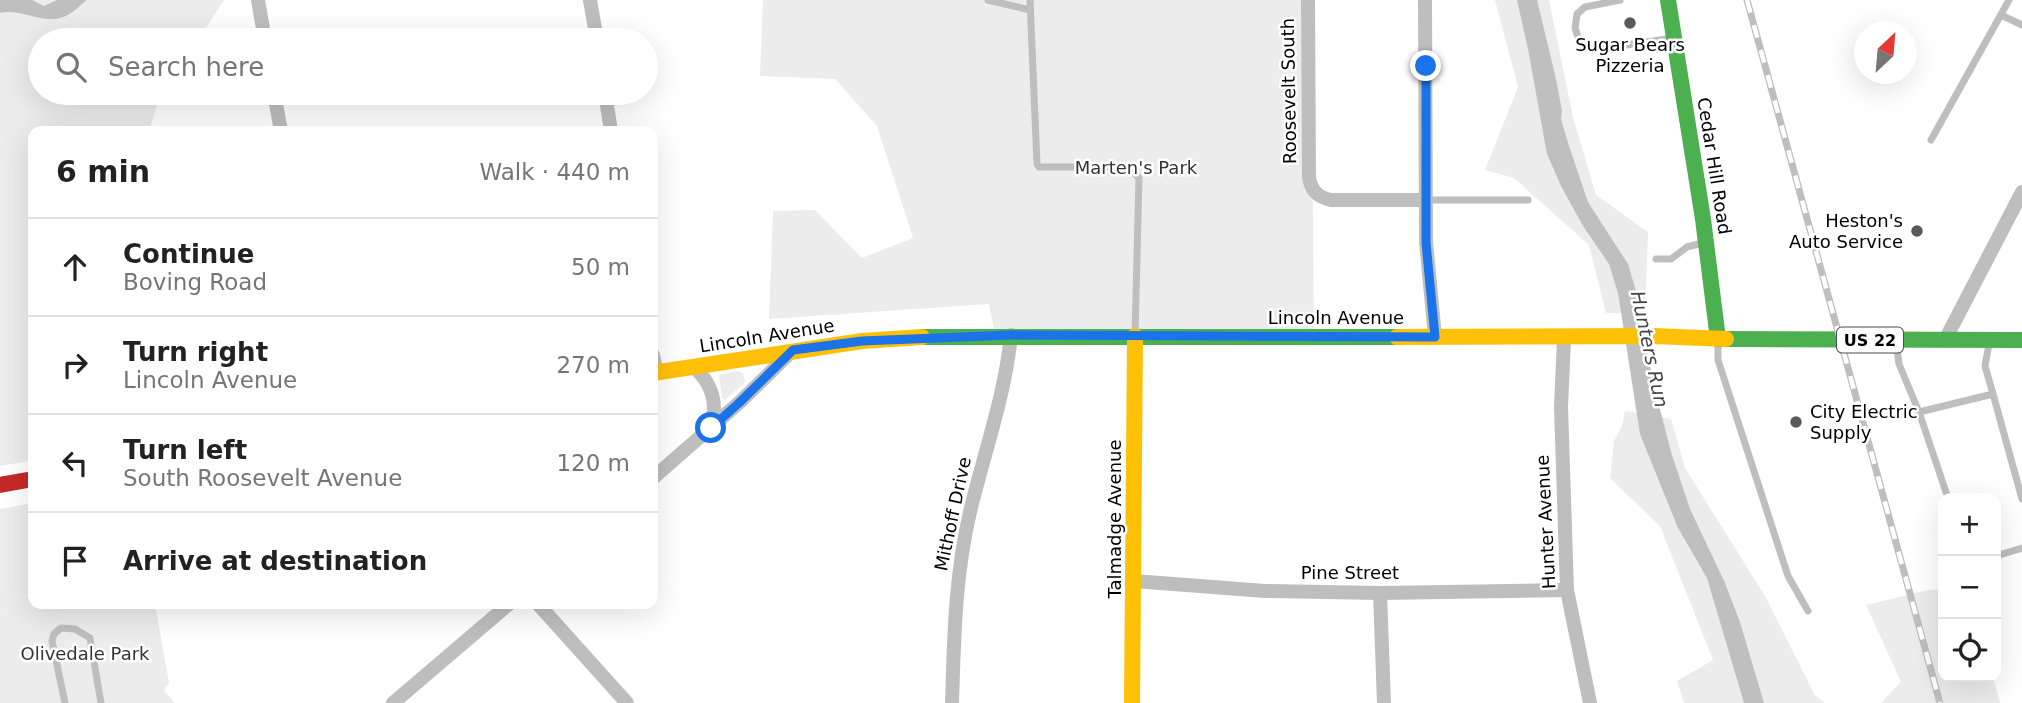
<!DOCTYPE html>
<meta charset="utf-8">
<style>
:root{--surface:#fff;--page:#f2f2f2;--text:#222;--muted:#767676;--line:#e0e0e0}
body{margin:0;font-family:"DejaVu Sans",sans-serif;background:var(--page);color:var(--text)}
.controls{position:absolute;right:21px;bottom:21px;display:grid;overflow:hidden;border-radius:14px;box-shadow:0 7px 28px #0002}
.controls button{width:63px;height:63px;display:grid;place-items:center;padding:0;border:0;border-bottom:2px solid var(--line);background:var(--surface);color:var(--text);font:35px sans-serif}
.compass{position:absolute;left:1854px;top:21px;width:63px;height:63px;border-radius:50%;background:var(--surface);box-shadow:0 7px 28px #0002;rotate:26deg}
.stop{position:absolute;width:21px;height:21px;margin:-16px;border:5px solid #1a73e8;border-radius:50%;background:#fff}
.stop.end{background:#1a73e8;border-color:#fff;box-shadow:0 2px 7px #0008}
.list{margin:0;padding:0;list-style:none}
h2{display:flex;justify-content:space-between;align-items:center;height:91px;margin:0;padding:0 28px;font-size:30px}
h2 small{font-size:23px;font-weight:400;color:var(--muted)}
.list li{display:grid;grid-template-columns:46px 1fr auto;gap:21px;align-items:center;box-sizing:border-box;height:98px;padding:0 28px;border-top:2px solid var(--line)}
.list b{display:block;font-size:26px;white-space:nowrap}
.list p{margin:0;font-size:23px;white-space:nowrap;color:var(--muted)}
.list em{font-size:23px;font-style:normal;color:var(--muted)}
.icon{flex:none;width:38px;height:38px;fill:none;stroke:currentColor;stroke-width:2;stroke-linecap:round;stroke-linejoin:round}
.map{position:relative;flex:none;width:2022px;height:703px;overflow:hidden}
.search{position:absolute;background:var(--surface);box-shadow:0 7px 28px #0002;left:28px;top:28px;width:630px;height:77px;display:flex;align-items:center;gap:18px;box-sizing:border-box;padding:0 24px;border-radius:38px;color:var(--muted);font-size:26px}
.panel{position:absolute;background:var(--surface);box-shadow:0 7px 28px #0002;left:28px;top:126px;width:630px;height:483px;border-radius:14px}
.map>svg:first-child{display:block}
.green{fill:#ececec}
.water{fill:#bfbfbf}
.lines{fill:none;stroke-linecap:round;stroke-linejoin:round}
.lane{stroke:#bebebe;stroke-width:7}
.street{stroke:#bebebe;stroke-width:14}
.fast{stroke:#4caf50;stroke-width:16}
.slow{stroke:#ffc107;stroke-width:16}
.jam{stroke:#c62828;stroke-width:16}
.rail-casing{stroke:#bebebe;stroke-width:7}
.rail{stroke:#fff;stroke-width:4.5;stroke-dasharray:13;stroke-linecap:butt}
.route{stroke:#1a73e8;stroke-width:9}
.poi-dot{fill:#595959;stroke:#fff;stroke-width:2.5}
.labels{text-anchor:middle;stroke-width:5;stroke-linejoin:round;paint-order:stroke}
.shield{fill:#fff;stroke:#4c4c4c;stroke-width:2}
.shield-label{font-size:16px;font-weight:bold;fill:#000}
.poi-label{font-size:18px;fill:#000;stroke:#fff}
.street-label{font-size:18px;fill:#000;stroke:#fff}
.park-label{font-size:18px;fill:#333;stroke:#fff}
.water-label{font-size:19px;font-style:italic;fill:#444;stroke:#fff}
</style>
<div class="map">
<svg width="2022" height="703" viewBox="0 0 2022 703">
<rect width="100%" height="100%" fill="#fff"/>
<g class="green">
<path d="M0 0H224L198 40H40V93H161L149 131H33V451L29 461 0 466Z"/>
<path d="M763 0H1311L1314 337 995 335 989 304 769 319 773 211 815 210 862 258 913 238 877 126 835 79 760 76Z"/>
<path d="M1495 0H1549L1573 117 1596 195 1648 232 1645 314 1606 313 1589 245 1514 178 1485 170 1518 87Z"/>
<path d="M738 371 743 373 745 382 725 400 722 398 719 375Z"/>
<path d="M1625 411 1671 419 1685 468 1765 596 1815 695 1825 703H1684L1677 681 1713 660 1660 526 1610 478 1614 441 1622 426Z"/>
<path d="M33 503V604H155L169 683 164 690 175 703H0V509Z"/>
<path d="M1943 589V677H1993L2000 703H1881L1901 682 1866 605 1928 590Z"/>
</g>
<g class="water">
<path d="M0 0H32L44 6 57 0H87C80 5 71 15 63 17 41 25 22 8 0 13Z"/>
<path d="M1517 0H1537L1556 79 1562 111 1561 119 1569 146 1588 202 1628 264 1638 298 1653 382 1671 452 1690 509 1725 583 1740 622 1764 703H1744L1707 578 1678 528 1640 434 1618 293 1609 264 1583 226 1561 186 1547 154 1528 49Z"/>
</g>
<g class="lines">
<g class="lane">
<path d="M988 0 1030 10"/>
<path d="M1030 0 1037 164 1039 167H1128L1139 178 1135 335"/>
<path d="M1620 0 1585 7 1577 14 1575 28 1580 42 1600 49 1673 38"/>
<path d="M2001 15 2022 25"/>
<path d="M1931 140 2009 0"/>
<path d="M1427 200H1528"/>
<path d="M1656 259H1671L1687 247 1706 242"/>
<path d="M1896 341 1899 364 1919 412 1948 498"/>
<path d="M1718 343V360L1788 576 1808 611"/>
<path d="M1993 394 2022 499"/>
<path d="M1919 412 1993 394 1985 366 1989 344"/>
<path d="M1996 556 2022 548"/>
<path d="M65 703 52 641 54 634 61 628 75 629 90 638 101 703"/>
</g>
<g class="street">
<path d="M258 0 265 40"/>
<path d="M590 0 597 40"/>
<path d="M1308 0 1309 177C1311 191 1318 197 1331 200H1426"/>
<path d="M1425 0 1426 242 1435 337"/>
<path d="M274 93 281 131"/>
<path d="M605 93 611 131"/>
<path d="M1564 338 1561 407 1567 590 1590 703"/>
<path d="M1945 340 2022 192"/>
<path d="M653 355 657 373"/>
<path d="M694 367C713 385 718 403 711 428"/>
<path d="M653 478 740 402 791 352"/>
<path d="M1134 581 1265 591 1380 593 1567 590"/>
<path d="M1380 593 1384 703"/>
<path d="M538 604 627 703"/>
<path d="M393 703 509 604"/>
<path d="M952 703C954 639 955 575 970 512 984 453 1005 396 1011 335"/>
</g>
<g class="fast">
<path d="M1668 0 1703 219 1718 339"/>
<path d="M922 337H1397"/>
<path d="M1726 339 2022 340"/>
</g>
<g class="slow">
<path d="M1397 337 1654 336 1726 339"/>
<path d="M653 373 862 341 922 337"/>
<path d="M1132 703 1135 336"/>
</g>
<path class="jam" d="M0 485 33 479"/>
<defs>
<path id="rail" d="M1747 0 1940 703"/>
</defs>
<use href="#rail" class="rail-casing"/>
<use href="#rail" class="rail"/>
</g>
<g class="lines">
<path class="route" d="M711 428 740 402 793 350 862 341 1011 335 1435 337 1426 243V66"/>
</g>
<g class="poi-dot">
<circle cx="1630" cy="23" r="7"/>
<circle cx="1917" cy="231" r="7"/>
<circle cx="1796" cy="422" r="7"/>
</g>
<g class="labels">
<rect class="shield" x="1837" y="327.5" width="66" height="25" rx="5"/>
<g class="shield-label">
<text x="1870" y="346">US 22</text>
</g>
<g class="poi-label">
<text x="1630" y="51">Sugar Bears<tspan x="1630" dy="21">Pizzeria</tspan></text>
<text x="1903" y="227" text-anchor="end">Heston's<tspan x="1903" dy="21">Auto Service</tspan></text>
<text x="1810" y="418" text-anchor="start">City Electric<tspan x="1810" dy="21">Supply</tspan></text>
</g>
<g class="street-label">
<text transform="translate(1289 91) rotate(-91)" y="6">Roosevelt South</text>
<text transform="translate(1714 166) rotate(81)" y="6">Cedar Hill Road</text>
<text x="1336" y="324">Lincoln Avenue</text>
<text transform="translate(767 336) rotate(-9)" y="6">Lincoln Avenue</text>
<text transform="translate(953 514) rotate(-78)" y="6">Mithoff Drive</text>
<text transform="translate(1115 519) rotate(-90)" y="6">Talmadge Avenue</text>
<text transform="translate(1546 522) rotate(-93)" y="6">Hunter Avenue</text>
<text x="1350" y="579">Pine Street</text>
</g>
<g class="park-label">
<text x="1136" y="174">Marten's Park</text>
<text x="85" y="660">Olivedale Park</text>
</g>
<g class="water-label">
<text transform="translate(1650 349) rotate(78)" y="7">Hunters Run</text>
</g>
</g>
</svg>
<div class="controls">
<button>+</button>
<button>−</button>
<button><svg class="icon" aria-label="locate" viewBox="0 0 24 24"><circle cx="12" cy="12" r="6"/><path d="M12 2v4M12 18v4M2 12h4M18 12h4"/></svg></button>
</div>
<svg class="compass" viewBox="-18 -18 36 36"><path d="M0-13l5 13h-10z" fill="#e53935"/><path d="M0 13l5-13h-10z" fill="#767676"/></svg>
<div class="stop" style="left:711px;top:428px"></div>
<div class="stop end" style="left:1426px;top:66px"></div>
<div class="search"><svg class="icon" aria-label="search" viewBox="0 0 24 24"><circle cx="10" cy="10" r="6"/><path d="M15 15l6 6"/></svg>Search here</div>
<section class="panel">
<h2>6 min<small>Walk · 440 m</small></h2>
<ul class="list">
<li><svg class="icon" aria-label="ahead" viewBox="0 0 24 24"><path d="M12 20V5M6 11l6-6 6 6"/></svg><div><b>Continue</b><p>Boving Road</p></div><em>50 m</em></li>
<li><svg class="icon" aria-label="right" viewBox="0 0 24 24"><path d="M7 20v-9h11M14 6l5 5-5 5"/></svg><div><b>Turn right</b><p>Lincoln Avenue</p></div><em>270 m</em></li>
<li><svg class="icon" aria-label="left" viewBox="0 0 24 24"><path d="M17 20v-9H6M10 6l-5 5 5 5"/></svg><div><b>Turn left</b><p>South Roosevelt Avenue</p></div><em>120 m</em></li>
<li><svg class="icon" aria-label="arrive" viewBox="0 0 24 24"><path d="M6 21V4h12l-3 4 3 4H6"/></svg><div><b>Arrive at destination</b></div></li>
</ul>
</section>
</div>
